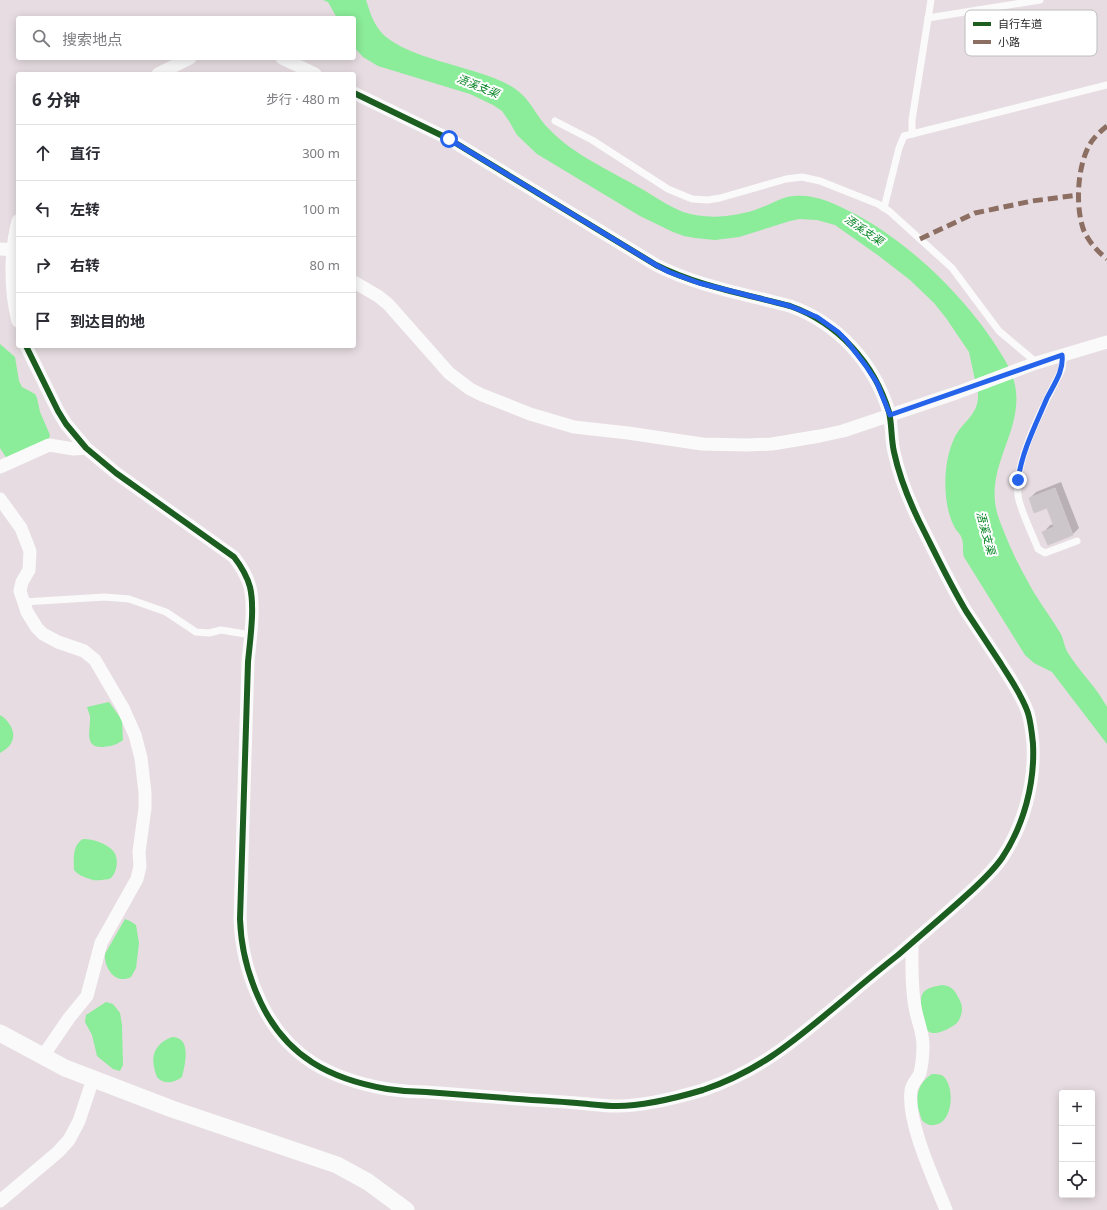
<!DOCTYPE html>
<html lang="zh">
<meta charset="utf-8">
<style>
:root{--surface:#fff;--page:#f7f7f7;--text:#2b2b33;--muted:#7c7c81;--line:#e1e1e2}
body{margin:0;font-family:"Noto Sans","Noto Sans SC",sans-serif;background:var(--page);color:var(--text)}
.controls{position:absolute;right:12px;bottom:12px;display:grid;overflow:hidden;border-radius:4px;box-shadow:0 2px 10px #0003}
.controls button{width:36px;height:36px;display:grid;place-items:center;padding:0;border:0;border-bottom:1px solid var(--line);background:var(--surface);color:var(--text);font:20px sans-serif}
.stop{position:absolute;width:12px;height:12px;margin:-9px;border:3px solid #2563eb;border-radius:50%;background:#fff}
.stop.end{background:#2563eb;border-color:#fff;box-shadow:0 1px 4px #0008}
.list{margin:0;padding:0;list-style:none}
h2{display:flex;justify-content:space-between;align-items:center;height:52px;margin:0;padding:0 16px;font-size:17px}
h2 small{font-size:13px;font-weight:400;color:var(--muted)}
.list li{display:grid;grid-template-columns:26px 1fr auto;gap:12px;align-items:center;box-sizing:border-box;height:56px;padding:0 16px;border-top:1px solid var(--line)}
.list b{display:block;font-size:15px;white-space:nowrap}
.list em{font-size:13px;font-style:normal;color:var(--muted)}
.icon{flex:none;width:22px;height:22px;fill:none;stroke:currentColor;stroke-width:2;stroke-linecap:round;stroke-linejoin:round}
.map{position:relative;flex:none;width:1107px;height:1210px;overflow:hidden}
.search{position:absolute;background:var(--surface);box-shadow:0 2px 10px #0003;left:16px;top:16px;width:340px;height:44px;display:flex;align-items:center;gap:10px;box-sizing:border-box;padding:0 14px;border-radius:4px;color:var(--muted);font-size:15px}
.panel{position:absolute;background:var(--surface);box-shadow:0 2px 10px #0003;left:16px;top:72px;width:340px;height:276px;border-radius:4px}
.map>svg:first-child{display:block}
.water{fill:#8bec99}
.shadow{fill:#0003}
.building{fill:#ccc5c9;stroke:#d1c8cc}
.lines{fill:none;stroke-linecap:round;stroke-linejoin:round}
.service{stroke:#fbfafa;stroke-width:7}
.minor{stroke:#fbfafa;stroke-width:13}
.tertiary{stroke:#fbfafa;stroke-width:17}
.quiet{stroke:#8d6e63;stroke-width:5;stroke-dasharray:10 5;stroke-linecap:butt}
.cycleway-casing{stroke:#fff;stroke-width:8}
.cycleway{stroke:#1b5e20;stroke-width:6}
.route{stroke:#2563eb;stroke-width:5}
.labels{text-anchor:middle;stroke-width:4;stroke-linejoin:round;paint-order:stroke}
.water-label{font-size:11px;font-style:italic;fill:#098526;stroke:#fff}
.key{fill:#fff;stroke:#bebebe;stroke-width:1}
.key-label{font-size:11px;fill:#272727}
</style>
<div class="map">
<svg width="1107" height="1210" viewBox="0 0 1107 1210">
<rect width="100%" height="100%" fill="#e6dce1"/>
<g class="water">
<path d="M323 0H366C369 9 372 20 378 28 397 58 476 66 509 85 531 97 533 113 549 129 572 154 611 171 640 188 654 196 668 206 683 212 707 220 737 217 760 208 772 204 781 197 794 196 815 194 833 203 851 212 911 242 973 304 1006 362 1040 421 978 461 999 519 1006 538 1017 563 1027 580 1036 598 1049 614 1059 631 1064 638 1064 647 1068 653 1078 669 1091 682 1101 697 1101 698 1107 706 1107 707 1107 715 1107 735 1107 744L1052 672 1034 663 1025 655 964 557C962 551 964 545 962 539 961 534 956 531 954 526 942 503 943 462 954 439 962 421 979 416 978 394L969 352 946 318 934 303 910 280 879 256 835 225 817 220 799 219 790 221 739 237 715 240 695 238 684 236 673 232 640 216 537 154 517 135 509 121 502 111 493 105 470 94 378 66 363 57 354 47V18H337L328 2Z"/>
<path d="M0 344 15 357 19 381 22 387 35 394 37 398 40 412 50 435 48 442 7 459 0 448Z"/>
<path d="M109 702 122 720 123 740C116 745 112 746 103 747 83 748 91 729 90 716 89 713 88 710 87 707Z"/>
<path d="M0 715C10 721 18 734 10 745 8 748 3 751 0 753Z"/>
<path d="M83 839C93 839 107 843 114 852 119 859 117 872 111 878 108 880 105 879 102 880 97 880 94 881 90 879 84 877 78 875 74 870 74 858 72 846 83 839Z"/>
<path d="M125 919 130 921 136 925 139 943 136 968 131 977C115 985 104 968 105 954Z"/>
<path d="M942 985C950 986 953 988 957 995 959 999 962 1003 962 1009 962 1014 960 1019 957 1023 951 1028 935 1037 928 1031 927 1030 926 1027 925 1025 923 1021 923 1015 922 1010 918 991 925 988 942 985Z"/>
<path d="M106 1002 113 1004 120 1013 122 1025 123 1065 120 1071 113 1069 97 1056 92 1035 85 1022 86 1015Z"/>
<path d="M172 1037C192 1037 185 1065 182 1077 174 1083 164 1085 157 1077 150 1059 152 1045 172 1037Z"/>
<path d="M932 1074C935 1074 939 1074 941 1075 955 1080 956 1128 930 1125 927 1124 924 1123 922 1120 921 1118 920 1114 919 1111 915 1096 918 1083 932 1074Z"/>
</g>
<path class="shadow" d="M1061 482 1079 528 1073 534 1044 532 1050 525 1054 524 1048 507 1030 498 1036 492Z"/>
<path class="building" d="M1055 488 1073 535 1048 545 1042 532 1054 527 1047 508 1034 513 1029 498Z"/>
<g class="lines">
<g class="service">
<path d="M928 18 1040 0"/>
<path d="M555 121 592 140 668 189 692 199 708 200 720 198 786 179 802 177 820 181 878 204 889 211 952 268 999 331 1037 363"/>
<path d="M912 134V120L931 0"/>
<path d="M884 208 899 148 904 136 1107 85"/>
<path d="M1062 355 1063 361 1062 369C1046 401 1014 459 1018 495 1019 508 1033 535 1038 549L1045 553 1077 541"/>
<path d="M23 602 105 597 129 599 166 612 196 632 209 633 221 630 251 635"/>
</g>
<g class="minor">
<path d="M282 58 315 74"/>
<path d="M158 74 190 58"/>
<path d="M18 221C10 251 10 291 18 321"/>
<path d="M0 249 18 250"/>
<path d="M354 282 378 296 388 304 449 373 470 389 482 395 530 414 574 427 628 433 702 444 747 445 772 444 820 436 843 431 959 392 1033 364 1107 342"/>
<path d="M26 346 58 411 66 424 86 448 116 473 234 557C241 566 247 576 250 587 255 608 250 640 248 662L240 919C241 949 248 976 261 1003 287 1057 330 1079 387 1089 400 1091 413 1092 426 1092 453 1094 479 1096 506 1098 530 1100 553 1101 577 1103 590 1104 604 1106 617 1106 645 1106 676 1098 703 1090 756 1072 788 1046 830 1011 853 992 875 973 898 955 922 934 946 914 970 892 982 881 993 871 1002 858 1024 825 1035 783 1033 744 1032 734 1031 723 1028 713 1022 695 1011 680 1001 664 989 646 978 629 966 611 951 586 938 559 925 533 912 508 900 480 894 452 891 439 892 425 889 412 874 363 838 323 790 306 745 294 697 286 656 265L449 139 354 93"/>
<path d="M0 467 49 445 74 449 86 448"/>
<path d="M0 499 21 528 30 551 29 570 22 582 20 591 27 612 37 628 43 634 58 642 84 651 95 660 123 708 135 735 141 758 145 793V808L139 852 140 866 137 879 101 943 87 996 69 1018 43 1056"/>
<path d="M912 943C912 964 911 986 915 1007 917 1020 923 1032 923 1045 923 1053 922 1065 920 1073 918 1079 911 1084 911 1091 907 1123 934 1179 946 1210"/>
<path d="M0 1201 58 1152 69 1140 79 1121 93 1079"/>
</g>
<path class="tertiary" d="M0 1033 65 1068 172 1109 337 1165 368 1182 406 1210"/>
<g class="quiet">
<path d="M1107 126C1101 131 1094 137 1090 144 1077 166 1075 208 1084 231 1089 242 1097 251 1107 259"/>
<path d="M920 239 975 213 1032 201 1079 195"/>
</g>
<defs>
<path id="cycleway" d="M26 346 58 411 66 424 86 448 116 473 234 557C241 566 247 576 250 587 255 608 250 640 248 662L240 919C241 949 248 976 261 1003 287 1057 330 1079 387 1089 400 1091 413 1092 426 1092 453 1094 479 1096 506 1098 530 1100 553 1101 577 1103 590 1104 604 1106 617 1106 645 1106 676 1098 703 1090 756 1072 788 1046 830 1011 853 992 875 973 898 955 922 934 946 914 970 892 982 881 993 871 1002 858 1024 825 1035 783 1033 744 1032 734 1031 723 1028 713 1022 695 1011 680 1001 664 989 646 978 629 966 611 951 586 938 559 925 533 912 508 900 480 894 452 891 439 892 425 889 412 874 363 838 323 790 306 745 294 697 286 656 265L449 139 354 93"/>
</defs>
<use href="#cycleway" class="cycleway-casing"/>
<use href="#cycleway" class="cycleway"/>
</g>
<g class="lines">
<path class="route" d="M449 139 656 265 669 272 699 283 790 306 817 317 838 332 846 340 866 366 877 383 890 415 1062 355C1064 371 1054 384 1047 398 1036 424 1022 451 1018 480"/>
</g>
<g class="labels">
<g class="water-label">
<text transform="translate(478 86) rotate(22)" y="4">浯溪支渠</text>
<text transform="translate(864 230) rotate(35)" y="4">浯溪支渠</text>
<text transform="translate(986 533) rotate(75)" y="4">浯溪支渠</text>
</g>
</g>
<rect x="965" y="10" width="132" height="46" rx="6" class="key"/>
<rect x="973" y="22" width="18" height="4" fill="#1b5e20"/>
<rect x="973" y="40" width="18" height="4" fill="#8d6e63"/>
<g class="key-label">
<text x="998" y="28">自行车道</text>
<text x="998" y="46">小路</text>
</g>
</svg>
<div class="controls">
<button>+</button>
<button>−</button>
<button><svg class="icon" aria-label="locate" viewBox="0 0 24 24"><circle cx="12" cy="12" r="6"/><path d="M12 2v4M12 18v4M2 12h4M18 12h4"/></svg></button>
</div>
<div class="stop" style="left:449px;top:139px"></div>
<div class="stop end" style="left:1018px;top:480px"></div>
<div class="search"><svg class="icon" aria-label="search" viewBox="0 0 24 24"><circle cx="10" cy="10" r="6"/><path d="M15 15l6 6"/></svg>搜索地点</div>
<section class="panel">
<h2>6 分钟<small>步行 · 480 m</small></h2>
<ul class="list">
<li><svg class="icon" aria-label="ahead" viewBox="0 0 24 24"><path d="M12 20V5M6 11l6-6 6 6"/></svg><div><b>直行</b></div><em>300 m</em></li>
<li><svg class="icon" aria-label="left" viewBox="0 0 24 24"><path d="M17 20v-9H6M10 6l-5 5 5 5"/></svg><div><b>左转</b></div><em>100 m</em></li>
<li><svg class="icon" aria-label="right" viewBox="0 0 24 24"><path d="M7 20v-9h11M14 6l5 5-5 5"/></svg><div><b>右转</b></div><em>80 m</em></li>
<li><svg class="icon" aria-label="arrive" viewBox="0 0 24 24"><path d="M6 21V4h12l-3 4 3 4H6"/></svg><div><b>到达目的地</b></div></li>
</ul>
</section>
</div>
